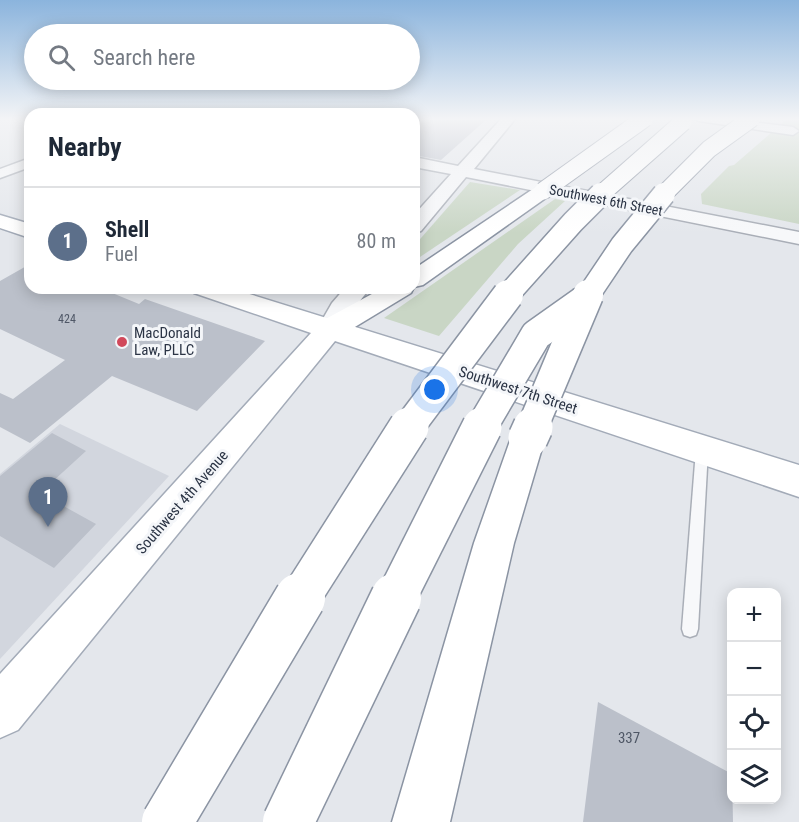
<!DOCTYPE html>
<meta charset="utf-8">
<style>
:root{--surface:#fff;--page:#f2f2f3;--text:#1f2937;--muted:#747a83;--line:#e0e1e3;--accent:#7c3aed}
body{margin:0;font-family:"Roboto Condensed",sans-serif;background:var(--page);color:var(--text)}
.controls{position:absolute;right:18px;bottom:18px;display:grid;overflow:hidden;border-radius:12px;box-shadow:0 3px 15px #0003}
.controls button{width:54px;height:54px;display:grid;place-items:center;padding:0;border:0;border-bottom:2px solid var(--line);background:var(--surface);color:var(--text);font:30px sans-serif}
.you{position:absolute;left:435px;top:390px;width:21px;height:21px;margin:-15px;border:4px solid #fff;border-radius:50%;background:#1a73e8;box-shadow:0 0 0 9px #1a73e833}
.badge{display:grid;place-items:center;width:39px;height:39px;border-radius:50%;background:var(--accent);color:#fff;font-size:20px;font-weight:700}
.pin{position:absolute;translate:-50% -50px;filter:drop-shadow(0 2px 3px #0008)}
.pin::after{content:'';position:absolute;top:32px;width:21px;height:18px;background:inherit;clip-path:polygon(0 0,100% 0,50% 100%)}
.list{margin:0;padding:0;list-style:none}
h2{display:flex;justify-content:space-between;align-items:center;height:78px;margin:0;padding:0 24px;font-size:26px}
h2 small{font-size:20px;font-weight:400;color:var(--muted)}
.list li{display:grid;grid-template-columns:39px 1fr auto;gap:18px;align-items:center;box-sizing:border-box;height:108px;padding:0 24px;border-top:2px solid var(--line)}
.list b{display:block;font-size:22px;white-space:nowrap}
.list p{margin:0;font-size:20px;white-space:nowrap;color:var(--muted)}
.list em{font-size:20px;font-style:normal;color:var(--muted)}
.icon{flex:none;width:33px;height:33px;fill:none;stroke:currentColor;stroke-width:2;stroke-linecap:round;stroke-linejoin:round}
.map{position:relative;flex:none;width:799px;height:822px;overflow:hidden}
.search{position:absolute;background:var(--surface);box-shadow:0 3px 15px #0003;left:24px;top:24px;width:396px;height:66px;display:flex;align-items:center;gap:15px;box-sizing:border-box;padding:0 21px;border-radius:33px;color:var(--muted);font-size:22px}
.panel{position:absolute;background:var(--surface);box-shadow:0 3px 15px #0003;left:24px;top:108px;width:396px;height:186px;border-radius:18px}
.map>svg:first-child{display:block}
.built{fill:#d2d6de}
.green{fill:#c9d6c5}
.building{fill:#bbc0ca}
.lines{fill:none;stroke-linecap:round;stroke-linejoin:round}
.service-casing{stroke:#a9aeb7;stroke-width:3}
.minor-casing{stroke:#a9aeb7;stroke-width:3}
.tertiary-casing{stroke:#a9aeb7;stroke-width:3}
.primary-casing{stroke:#a3abb8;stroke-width:3}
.motorway-casing{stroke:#8b94a3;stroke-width:3}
.service{fill:#f7f8fa;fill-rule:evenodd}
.minor{fill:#f7f8fa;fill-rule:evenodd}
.tertiary{fill:#f7f8fa;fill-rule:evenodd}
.primary{fill:#fff;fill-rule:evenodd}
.motorway{fill:#fff;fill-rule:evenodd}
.motorway-bridge-far4-casing{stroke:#8b94a3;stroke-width:19;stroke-linecap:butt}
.motorway-bridge-far3-casing{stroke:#8b94a3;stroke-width:25;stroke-linecap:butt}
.motorway-bridge-far2-casing{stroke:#8b94a3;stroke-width:33;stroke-linecap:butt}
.motorway-bridge-far1-casing{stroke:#8b94a3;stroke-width:42;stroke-linecap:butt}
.motorway-bridge-casing{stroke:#8b94a3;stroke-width:53;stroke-linecap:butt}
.motorway-bridge-far4{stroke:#fff;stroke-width:17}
.motorway-bridge-far3{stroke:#fff;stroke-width:22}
.motorway-bridge-far2{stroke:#fff;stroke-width:30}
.motorway-bridge-far1{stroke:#fff;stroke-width:39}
.motorway-bridge{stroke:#fff;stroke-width:50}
.poi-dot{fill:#d1495b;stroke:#f4f6f9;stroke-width:2}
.labels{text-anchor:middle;stroke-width:6;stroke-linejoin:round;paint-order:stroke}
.number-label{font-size:12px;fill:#4f5766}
.far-street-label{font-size:14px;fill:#2b3445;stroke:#f4f6f9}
.poi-label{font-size:15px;fill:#2b3445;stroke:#f4f6f9;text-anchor:start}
.street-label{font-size:15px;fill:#2b3445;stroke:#f4f6f9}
.near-number-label{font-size:15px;fill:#4f5766}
</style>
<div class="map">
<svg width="799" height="822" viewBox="0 0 799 822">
<rect width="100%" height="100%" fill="#e4e7ec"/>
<path class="built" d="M60 424 169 476 0 659V474Z"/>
<g class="green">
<path d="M788 118H799V224L702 204 701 194 729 166 734 165Z"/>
<path d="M470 182 520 190 414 261V246Z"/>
<path d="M555 199 565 201 518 244 439 336 384 318Z"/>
</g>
<g class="building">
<path d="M414 118H488L441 160 414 155Z"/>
<path d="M30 264V288H100L139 304 145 299 265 341 197 411 112 376 30 443 0 427V393L13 399 65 360 0 329V281Z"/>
<path d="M52 433 86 451 40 493 96 524 54 568 0 536V476Z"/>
<path d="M598 702 732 774 733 822H583Z"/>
</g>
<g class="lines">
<defs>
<path id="service" d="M702 445 707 446 708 450 698 629 696 635 690 637 684 635 682 629 696 450 697 446Z"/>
<g id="minor">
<path d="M693 118H720L793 127 799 131 793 135 699 121Z"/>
<path d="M30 158V167L0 178V169Z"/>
</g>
<g id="tertiary">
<path d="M502 118H516L474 169 799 232V244L466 177 421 231 414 233V215L451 174 414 167V157L458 166Z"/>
<path d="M345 288H370L352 311 339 335 330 337 321 335 317 329 332 303Z"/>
</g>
<g id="primary">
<path d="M0 215 30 224V238L0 228Z"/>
<path d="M190 288H230L799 465V497L335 341 18 730 0 738V674L311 333 194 293Z"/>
</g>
<g id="motorway">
<path d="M543 185 550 187 553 191 550 195 423 285 414 287 411 293 340 336 330 338 320 336 316 329 320 322 383 288H414V269L536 187Z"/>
<path d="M528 424 540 428 545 438 514 543 450 822H392L474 543 511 438 516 428Z"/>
</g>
</defs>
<use href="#service" class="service-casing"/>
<use href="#minor" class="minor-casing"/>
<use href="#tertiary" class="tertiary-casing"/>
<use href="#primary" class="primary-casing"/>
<use href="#motorway" class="motorway-casing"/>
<use href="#service" class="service"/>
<use href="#minor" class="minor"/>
<use href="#tertiary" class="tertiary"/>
<use href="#primary" class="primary"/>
<use href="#motorway" class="motorway"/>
<defs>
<g id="motorway-bridge-far4">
<path d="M543 191 645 118"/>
<path d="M599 196 683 122"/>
<path d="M662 196 709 149 752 118"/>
</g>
<g id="motorway-bridge-far3">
<path d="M506 297 573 222 601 194"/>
<path d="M587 297 622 245 664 194"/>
</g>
<g id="motorway-bridge-far2">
<path d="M408 428 508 295"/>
<path d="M481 428 536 335 584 301"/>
<path d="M532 428 588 295"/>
</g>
<g id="motorway-bridge-far1">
<path d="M528 438 533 427"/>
<path d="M299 600 409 427"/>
<path d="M395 600 482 427"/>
</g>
<g id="motorway-bridge">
<path d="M167 822 300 598"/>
<path d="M288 822 396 598"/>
</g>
</defs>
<use href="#motorway-bridge-far4" class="motorway-bridge-far4-casing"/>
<use href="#motorway-bridge-far3" class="motorway-bridge-far3-casing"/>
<use href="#motorway-bridge-far2" class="motorway-bridge-far2-casing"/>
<use href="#motorway-bridge-far1" class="motorway-bridge-far1-casing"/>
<use href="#motorway-bridge" class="motorway-bridge-casing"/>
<use href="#motorway-bridge-far4" class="motorway-bridge-far4"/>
<use href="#motorway-bridge-far3" class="motorway-bridge-far3"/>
<use href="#motorway-bridge-far2" class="motorway-bridge-far2"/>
<use href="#motorway-bridge-far1" class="motorway-bridge-far1"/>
<use href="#motorway-bridge" class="motorway-bridge"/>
</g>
<linearGradient id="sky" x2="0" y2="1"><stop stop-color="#8bb4dd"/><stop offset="0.51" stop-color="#f3f4f6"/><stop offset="1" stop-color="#f3f4f6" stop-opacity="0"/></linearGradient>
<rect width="799" height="233" fill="url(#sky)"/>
<circle class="poi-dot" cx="122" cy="342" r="6"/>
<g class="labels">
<g class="number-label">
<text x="67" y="323">424</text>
</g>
<g class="far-street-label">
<text transform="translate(606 200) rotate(11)" y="5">Southwest 6th Street</text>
</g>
<g class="poi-label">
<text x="134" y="338">MacDonald<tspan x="134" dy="17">Law, PLLC</tspan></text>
</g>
<g class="street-label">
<text transform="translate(518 390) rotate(18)" y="5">Southwest 7th Street</text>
<text transform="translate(182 502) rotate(-49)" y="5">Southwest 4th Avenue</text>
</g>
<g class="near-number-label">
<text x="629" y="743">337</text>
</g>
</g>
</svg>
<div class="controls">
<button>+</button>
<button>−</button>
<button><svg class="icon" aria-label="locate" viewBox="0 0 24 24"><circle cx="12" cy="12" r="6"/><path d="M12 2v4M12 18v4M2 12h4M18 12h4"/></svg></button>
<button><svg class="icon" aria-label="layers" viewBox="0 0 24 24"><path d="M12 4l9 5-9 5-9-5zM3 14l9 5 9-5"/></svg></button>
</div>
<div class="you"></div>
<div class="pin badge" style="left:48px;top:527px;background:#5c6f8a">1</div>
<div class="search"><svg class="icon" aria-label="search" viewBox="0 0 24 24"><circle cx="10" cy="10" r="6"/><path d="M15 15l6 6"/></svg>Search here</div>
<section class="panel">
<h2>Nearby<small></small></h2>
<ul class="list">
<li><span class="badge" style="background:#5c6f8a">1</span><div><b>Shell</b><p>Fuel</p></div><em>80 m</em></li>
</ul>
</section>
</div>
